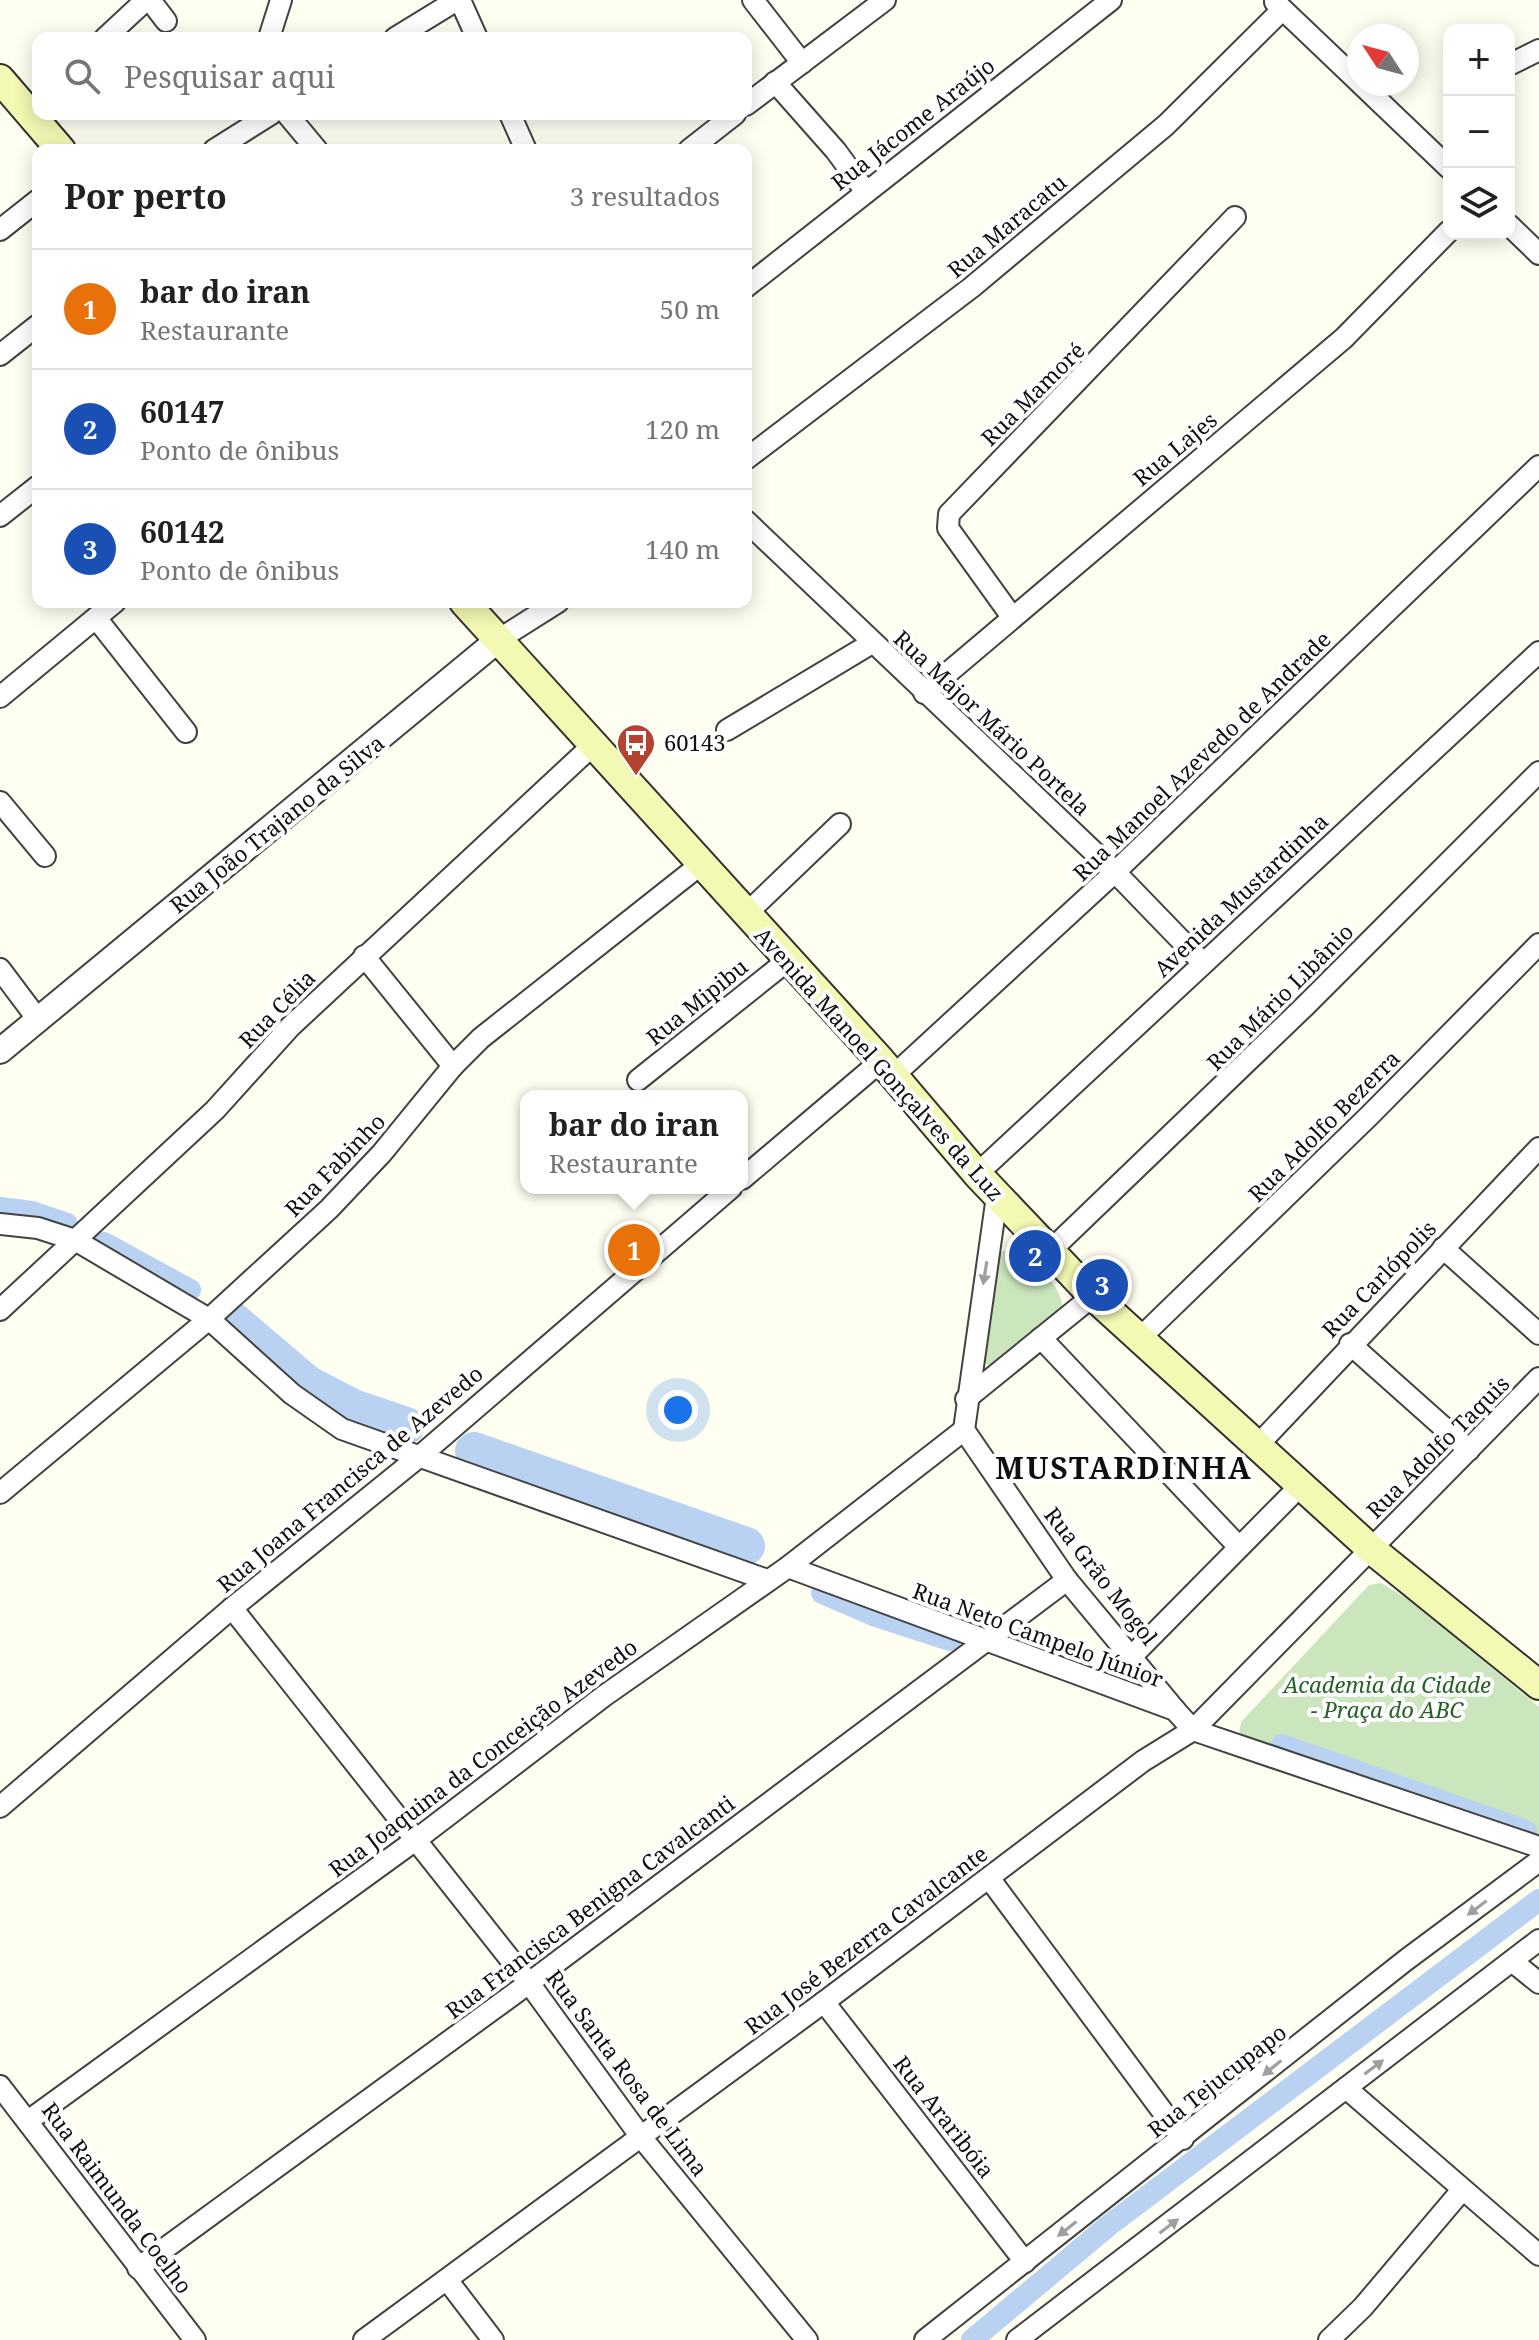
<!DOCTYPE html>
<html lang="pt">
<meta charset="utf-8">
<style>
:root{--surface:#fff;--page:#f6f6f6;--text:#202124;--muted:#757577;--line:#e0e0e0;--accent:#b44431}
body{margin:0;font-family:"Noto Serif",serif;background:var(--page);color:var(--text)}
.controls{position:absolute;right:24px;top:24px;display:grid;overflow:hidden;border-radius:16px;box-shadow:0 4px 20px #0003}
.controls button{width:72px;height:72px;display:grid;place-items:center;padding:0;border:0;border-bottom:2px solid var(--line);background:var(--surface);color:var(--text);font:40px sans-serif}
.compass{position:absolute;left:1347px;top:24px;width:72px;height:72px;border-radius:50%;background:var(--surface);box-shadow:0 4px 20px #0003;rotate:306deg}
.you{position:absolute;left:678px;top:1410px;width:28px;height:28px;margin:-20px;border:6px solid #fff;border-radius:50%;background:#1a73e8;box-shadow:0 0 0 12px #1a73e833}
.badge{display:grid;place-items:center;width:52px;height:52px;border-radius:50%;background:var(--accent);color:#fff;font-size:26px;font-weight:700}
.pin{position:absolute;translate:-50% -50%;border:4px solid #fff;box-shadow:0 2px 8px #0006}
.popup{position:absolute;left:520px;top:1090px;width:228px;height:104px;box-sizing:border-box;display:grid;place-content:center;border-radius:16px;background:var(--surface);filter:drop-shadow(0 2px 6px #0005);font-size:26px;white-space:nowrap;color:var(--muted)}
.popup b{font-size:30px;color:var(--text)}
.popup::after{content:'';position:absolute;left:50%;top:100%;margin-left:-16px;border:16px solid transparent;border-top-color:var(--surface)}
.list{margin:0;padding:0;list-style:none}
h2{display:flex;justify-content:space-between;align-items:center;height:104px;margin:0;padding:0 32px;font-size:34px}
h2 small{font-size:26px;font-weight:400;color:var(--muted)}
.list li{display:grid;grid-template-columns:52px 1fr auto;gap:24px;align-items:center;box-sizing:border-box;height:120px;padding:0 32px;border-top:2px solid var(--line)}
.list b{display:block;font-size:30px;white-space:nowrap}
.list p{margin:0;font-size:26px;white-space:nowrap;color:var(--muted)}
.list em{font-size:26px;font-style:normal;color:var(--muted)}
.icon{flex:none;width:44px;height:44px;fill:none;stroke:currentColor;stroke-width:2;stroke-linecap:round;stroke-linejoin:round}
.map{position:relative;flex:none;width:1539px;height:2340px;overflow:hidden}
.search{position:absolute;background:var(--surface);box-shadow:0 4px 20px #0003;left:32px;top:32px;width:720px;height:88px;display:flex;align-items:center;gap:20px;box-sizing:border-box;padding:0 28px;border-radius:16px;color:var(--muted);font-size:30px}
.panel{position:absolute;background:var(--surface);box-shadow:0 4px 20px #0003;left:32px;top:144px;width:720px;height:464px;border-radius:16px}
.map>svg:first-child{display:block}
.green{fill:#cbe6bd}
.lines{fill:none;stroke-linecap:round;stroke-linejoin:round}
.canal{stroke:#bad2f1;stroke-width:22}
.river{stroke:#bad2f1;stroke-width:38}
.minor-casing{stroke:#424242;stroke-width:24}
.tertiary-casing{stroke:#424242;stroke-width:28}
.secondary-casing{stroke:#313131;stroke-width:32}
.minor{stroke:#fff;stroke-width:20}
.tertiary{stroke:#fff;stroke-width:24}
.secondary{stroke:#f3f8b2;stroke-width:28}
.oneway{fill:#9f9f9f}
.labels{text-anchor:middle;stroke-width:8;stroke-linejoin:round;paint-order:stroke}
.street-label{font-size:22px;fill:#0f0f0f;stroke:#fff}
.poi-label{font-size:22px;fill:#0f0f0f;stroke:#fff;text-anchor:start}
.park-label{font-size:22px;font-style:italic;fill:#256224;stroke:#fff}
.district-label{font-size:30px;font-weight:bold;letter-spacing:2px;fill:#0f0f0f;stroke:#fff}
</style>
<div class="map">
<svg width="1539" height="2340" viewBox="0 0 1539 2340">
<rect width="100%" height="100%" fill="#fefef1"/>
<g class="green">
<path d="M1012 1248C1030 1253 1062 1287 1062 1306L992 1367 983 1362 995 1260 1003 1251Z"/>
<path d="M1381 1583 1411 1601 1539 1707V1838L1244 1741 1239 1734 1241 1722 1369 1585Z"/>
</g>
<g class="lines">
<g class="canal">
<path d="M0 1208 32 1212 67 1224"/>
<path d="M104 1243 190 1290"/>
<path d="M822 1593 873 1615 950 1640"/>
<path d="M1282 1745 1526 1831"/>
<path d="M972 2340 1108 2226 1539 1900"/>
</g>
<g class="river">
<path d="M233 1321 307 1384 353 1408 406 1426"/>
<path d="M474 1451 746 1546"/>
</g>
<defs>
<g id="minor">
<path d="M150 0 166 21"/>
<path d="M460 0 477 38"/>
<path d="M753 0 802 63"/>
<path d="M1275 2 1359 82"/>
<path d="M105 38 146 0"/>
<path d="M269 38 281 0"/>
<path d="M395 38 457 0"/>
<path d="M1509 65 1539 50"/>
<path d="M775 82 836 151 866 192"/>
<path d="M1361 84 1449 168"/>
<path d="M746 105 885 0"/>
<path d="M287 114 317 150"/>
<path d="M510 114 526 150"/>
<path d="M214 150 271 114"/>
<path d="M689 150 735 114"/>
<path d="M1509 225 1539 254"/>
<path d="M0 230 38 200"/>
<path d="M746 287 1111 0"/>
<path d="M0 355 38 325"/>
<path d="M746 459 972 287 1166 125 1282 10"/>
<path d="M0 516 38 486"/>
<path d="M746 521 1115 872 1203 963"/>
<path d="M1012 617 948 528 949 514 1235 217"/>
<path d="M96 618 186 732"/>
<path d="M498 640 558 602"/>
<path d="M924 693 1344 338 1449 231"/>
<path d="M0 697 115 602"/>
<path d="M727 730 872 643"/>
<path d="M0 802 45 856"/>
<path d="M745 915 840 824"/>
<path d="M364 956 453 1066"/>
<path d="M0 969 39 1021"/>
<path d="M893 1076 1115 872 1539 466"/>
<path d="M638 1080 787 961"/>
<path d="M977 1174 1539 652"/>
<path d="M742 1179 881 1061"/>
<path d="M0 1224 38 1228 75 1240 209 1319 292 1394 342 1429 767 1580"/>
<path d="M1443 1248 1539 1334"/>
<path d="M1050 1251 1304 1007 1539 772"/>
<path d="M0 1310 215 1110 290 1027 592 746"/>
<path d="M1041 1338 1239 1547"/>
<path d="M1139 1339 1369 1116 1539 944"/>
<path d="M1350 1344 1469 1450"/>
<path d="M966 1399 1093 1296"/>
<path d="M964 1430 1067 1580 1175 1710"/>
<path d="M964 1430 997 1196"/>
<path d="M1257 1446 1539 1148"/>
<path d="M0 1493 209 1319 329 1209 382 1153 453 1066 481 1038 700 865"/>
<path d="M788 1567 1175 1710 1193 1730 1539 1847"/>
<path d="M232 1608 529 1983 641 2137 807 2340"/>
<path d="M1133 1655 1300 1486"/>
<path d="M0 1807 232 1608 420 1456 731 1188"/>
<path d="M989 1878 1183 2139"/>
<path d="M1513 1962 1539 1983"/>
<path d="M824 2002 1025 2262"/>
<path d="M0 2086 195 2340"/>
<path d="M1346 2088 1539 2255"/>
<path d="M28 2121 417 1839 604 1696 788 1567 964 1430"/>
<path d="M138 2268 529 1983 1067 1580"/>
<path d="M448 2281 493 2340"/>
<path d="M364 2340 824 2002 1143 1761 1193 1730 1539 1378"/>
<path d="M925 2340 1406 1960 1539 1861"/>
<path d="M1017 2340 1539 1940"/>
<path d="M1329 2340 1363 2307 1462 2190"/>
</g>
<path id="tertiary" d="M0 1051 498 640"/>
<g id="secondary">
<path d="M0 79 61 150"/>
<path d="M464 602 881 1061 977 1174 1093 1296 1371 1549 1539 1685"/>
</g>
</defs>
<use href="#minor" class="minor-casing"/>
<use href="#tertiary" class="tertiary-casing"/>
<use href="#secondary" class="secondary-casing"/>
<use href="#minor" class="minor"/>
<use href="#tertiary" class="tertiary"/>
<use href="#secondary" class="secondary"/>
</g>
<defs><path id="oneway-solid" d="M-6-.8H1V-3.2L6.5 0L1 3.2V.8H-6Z" transform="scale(2)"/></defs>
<g class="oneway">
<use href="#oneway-solid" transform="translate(985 1273) rotate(99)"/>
<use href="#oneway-solid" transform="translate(1477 1908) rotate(143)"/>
<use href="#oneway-solid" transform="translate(1374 2067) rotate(-37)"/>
<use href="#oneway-solid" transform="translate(1272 2068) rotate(141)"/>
<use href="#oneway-solid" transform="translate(1169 2226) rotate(-37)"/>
<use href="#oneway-solid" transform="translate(1067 2229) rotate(142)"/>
</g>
<defs>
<symbol id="bus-pin" viewBox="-11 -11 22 30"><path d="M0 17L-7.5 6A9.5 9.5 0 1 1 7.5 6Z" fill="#b44431" stroke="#fff"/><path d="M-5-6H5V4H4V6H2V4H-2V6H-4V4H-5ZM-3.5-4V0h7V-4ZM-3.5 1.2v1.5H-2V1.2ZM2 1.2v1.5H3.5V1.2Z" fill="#fff"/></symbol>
</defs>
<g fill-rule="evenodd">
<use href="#bus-pin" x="614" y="721" width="44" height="60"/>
</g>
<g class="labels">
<g class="street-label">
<text transform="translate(913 124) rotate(-38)" y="8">Rua Jácome Araújo</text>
<text transform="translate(1007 226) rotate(-40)" y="8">Rua Maracatu</text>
<text transform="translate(1033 394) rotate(-45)" y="8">Rua Mamoré</text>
<text transform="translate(1175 449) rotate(-40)" y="8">Rua Lajes</text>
<text transform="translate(992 723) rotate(43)" y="8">Rua Major Mário Portela</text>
<text transform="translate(1202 756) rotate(-44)" y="8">Rua Manoel Azevedo de Andrade</text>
<text transform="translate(277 824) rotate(-39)" y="8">Rua João Trajano da Silva</text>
<text transform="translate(1241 895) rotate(-43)" y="8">Avenida Mustardinha</text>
<text transform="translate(1280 997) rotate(-45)" y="8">Rua Mário Libânio</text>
<text transform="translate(697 1002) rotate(-39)" y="8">Rua Mipibu</text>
<text transform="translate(277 1009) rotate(-46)" y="8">Rua Célia</text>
<text transform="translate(879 1064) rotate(48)" y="8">Avenida Manoel Gonçalves da Luz</text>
<text transform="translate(1324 1126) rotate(-45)" y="8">Rua Adolfo Bezerra</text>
<text transform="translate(335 1165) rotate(-46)" y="8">Rua Fabinho</text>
<text transform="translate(1379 1279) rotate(-46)" y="8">Rua Carlópolis</text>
<text transform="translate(1438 1447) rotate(-45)" y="8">Rua Adolfo Taquis</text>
<text transform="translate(350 1479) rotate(-40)" y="8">Rua Joana Francisca de Azevedo</text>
<text transform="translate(1101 1576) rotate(52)" y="8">Rua Grão Mogol</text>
<text transform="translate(1038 1635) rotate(20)" y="8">Rua Neto Campelo Júnior</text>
<text transform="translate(483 1758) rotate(-37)" y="8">Rua Joaquina da Conceição Azevedo</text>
<text transform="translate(590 1907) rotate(-37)" y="8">Rua Francisca Benigna Cavalcanti</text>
<text transform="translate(866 1940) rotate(-37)" y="8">Rua José Bezerra Cavalcante</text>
<text transform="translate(627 2073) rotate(53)" y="8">Rua Santa Rosa de Lima</text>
<text transform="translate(1217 2081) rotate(-38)" y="8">Rua Tejucupapo</text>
<text transform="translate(944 2117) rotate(52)" y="8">Rua Araribóia</text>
<text transform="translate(117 2198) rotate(53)" y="8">Rua Raimunda Coelho</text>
</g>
<g class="poi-label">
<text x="664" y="751">60143</text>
</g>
<g class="park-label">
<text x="1387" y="1693">Academia da Cidade<tspan x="1387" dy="25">- Praça do ABC</tspan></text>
</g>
<g class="district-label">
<text x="1124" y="1479">MUSTARDINHA</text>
</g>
</g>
</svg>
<div class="controls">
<button>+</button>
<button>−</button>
<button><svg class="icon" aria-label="layers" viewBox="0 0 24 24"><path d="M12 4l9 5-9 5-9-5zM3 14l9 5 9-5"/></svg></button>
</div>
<svg class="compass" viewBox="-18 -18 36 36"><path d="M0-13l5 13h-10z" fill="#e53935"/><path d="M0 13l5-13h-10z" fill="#757577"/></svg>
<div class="you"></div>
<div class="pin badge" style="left:634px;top:1250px;background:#e8710a">1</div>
<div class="popup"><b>bar do iran</b>Restaurante</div>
<div class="pin badge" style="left:1035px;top:1256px;background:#1a4fb4">2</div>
<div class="pin badge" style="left:1102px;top:1285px;background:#1a4fb4">3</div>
<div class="search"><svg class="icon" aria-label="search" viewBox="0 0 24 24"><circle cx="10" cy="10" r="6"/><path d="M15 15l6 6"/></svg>Pesquisar aqui</div>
<section class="panel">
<h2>Por perto<small>3 resultados</small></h2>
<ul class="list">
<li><span class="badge" style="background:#e8710a">1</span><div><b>bar do iran</b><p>Restaurante</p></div><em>50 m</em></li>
<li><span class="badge" style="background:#1a4fb4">2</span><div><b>60147</b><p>Ponto de ônibus</p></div><em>120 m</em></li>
<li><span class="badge" style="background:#1a4fb4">3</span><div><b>60142</b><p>Ponto de ônibus</p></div><em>140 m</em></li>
</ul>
</section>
</div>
